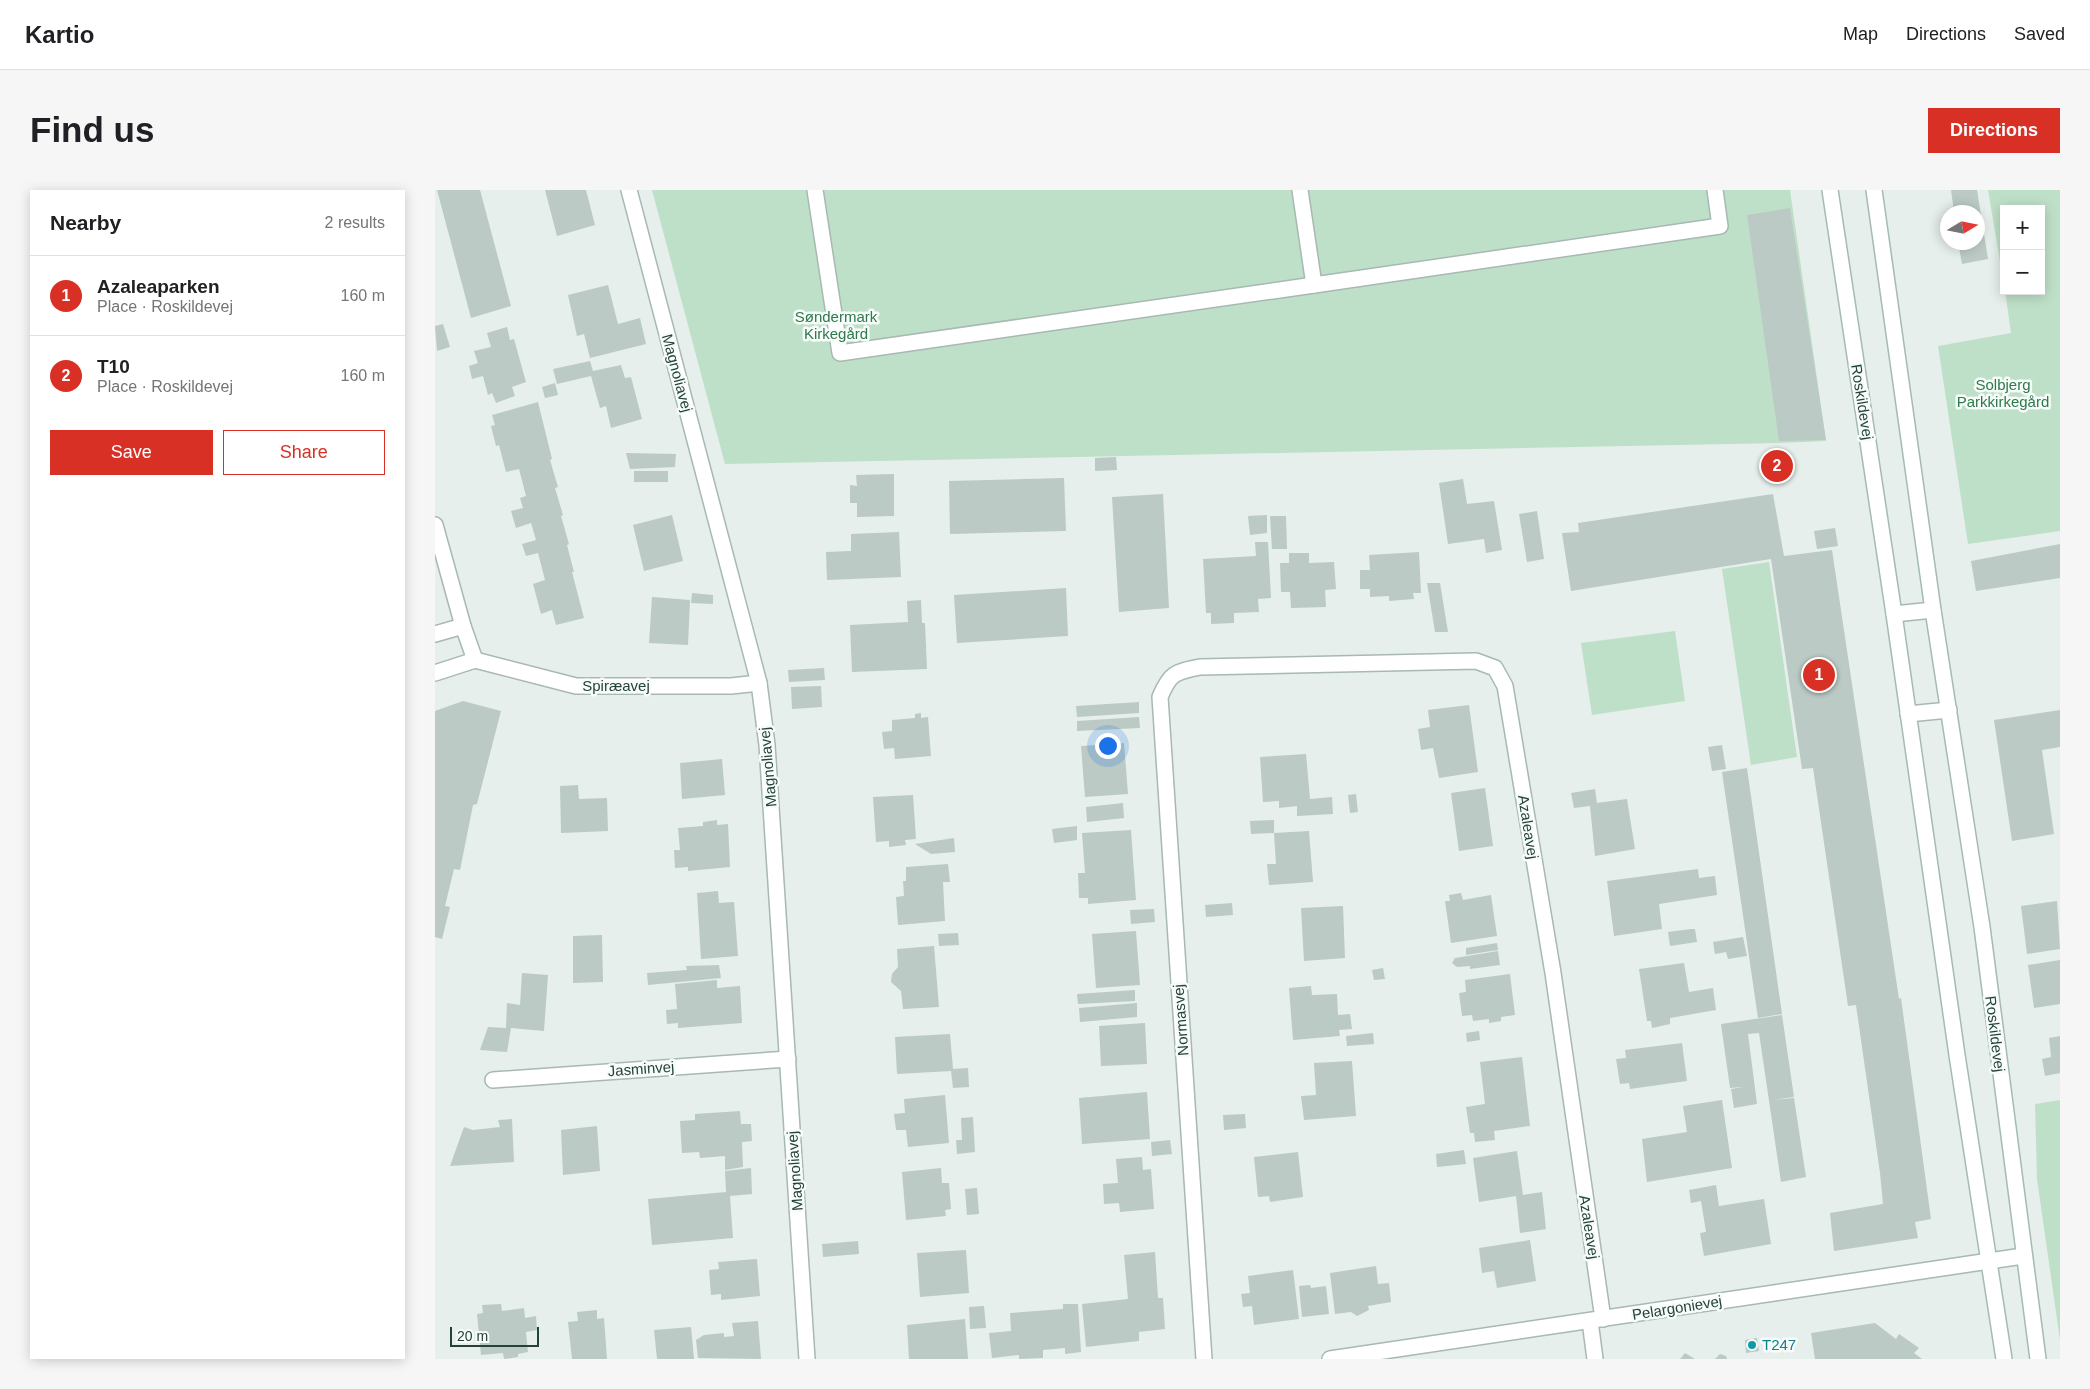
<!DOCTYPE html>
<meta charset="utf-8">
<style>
:root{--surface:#fff;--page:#f6f6f6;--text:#202124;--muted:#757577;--line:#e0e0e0;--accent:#d93025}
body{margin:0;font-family:Helvetica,sans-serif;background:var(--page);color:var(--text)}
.controls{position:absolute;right:15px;top:15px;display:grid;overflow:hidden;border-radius:0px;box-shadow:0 2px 12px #0003}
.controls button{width:45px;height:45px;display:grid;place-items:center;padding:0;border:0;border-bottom:1px solid var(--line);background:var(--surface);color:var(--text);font:25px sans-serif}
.compass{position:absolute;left:1505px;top:15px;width:45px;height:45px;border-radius:50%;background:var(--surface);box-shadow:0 2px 12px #0003;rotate:80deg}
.scale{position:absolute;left:15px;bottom:12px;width:89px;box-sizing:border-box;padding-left:5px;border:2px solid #24423a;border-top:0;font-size:14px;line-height:18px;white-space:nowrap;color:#24423a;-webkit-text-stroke:4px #f7fbf9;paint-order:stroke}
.you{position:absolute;left:672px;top:555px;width:18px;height:18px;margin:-12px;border:4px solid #fff;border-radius:50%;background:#1a73e8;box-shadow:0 0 0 8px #1a73e833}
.badge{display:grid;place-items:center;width:32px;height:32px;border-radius:50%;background:var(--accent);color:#fff;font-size:16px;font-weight:700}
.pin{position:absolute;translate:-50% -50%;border:2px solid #fff;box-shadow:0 1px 5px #0006}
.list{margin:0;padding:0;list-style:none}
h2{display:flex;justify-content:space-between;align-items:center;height:65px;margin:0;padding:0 20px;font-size:21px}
h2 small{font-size:16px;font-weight:400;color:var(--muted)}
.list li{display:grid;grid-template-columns:32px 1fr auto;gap:15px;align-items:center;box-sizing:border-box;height:80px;padding:0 20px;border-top:1px solid var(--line)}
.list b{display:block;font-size:19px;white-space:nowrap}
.list p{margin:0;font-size:16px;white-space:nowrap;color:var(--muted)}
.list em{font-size:16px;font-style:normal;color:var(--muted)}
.actions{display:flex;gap:10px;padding:15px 20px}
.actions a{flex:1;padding:11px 0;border:1px solid var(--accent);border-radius:0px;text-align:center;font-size:18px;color:var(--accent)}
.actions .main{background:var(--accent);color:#fff}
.map{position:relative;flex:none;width:1625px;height:1169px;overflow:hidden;border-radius:0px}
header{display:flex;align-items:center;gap:30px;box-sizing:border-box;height:70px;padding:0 25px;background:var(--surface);border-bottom:1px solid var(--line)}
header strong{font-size:24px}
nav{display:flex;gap:28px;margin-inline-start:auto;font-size:18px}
.intro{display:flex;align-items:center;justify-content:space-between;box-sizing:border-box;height:120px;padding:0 30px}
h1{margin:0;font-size:35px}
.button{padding:12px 22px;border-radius:0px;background:var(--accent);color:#fff;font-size:18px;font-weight:700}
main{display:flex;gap:30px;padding:0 30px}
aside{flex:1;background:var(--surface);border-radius:0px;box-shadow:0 2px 12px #0003}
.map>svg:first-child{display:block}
.green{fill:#bfe0c8}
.building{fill:#bbcac4}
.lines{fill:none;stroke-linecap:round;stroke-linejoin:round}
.lane-casing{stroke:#a8b8b2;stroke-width:18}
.street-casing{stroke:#a8b8b2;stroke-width:18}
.secondary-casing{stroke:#a4bbb3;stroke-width:18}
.lane{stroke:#fff;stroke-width:15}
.street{stroke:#fff;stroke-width:15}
.secondary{stroke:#fff;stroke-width:15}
.culture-dot{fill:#0f9aa8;stroke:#f7fbf9;stroke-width:2}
.labels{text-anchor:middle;stroke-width:5;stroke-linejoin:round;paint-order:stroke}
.park-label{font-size:15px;fill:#2d7a4b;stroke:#f7fbf9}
.street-label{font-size:15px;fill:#24423a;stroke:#f7fbf9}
.culture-label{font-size:15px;fill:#0d838f;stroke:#f7fbf9;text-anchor:start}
</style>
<header>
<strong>Kartio</strong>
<nav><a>Map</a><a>Directions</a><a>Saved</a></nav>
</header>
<div class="intro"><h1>Find us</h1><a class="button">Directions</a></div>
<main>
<aside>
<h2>Nearby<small>2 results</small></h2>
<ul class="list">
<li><span class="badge">1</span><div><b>Azaleaparken</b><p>Place · Roskildevej</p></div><em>160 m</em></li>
<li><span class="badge">2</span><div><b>T10</b><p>Place · Roskildevej</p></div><em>160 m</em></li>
</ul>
<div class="actions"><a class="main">Save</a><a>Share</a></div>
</aside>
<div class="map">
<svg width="1625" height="1169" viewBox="0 0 1625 1169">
<rect width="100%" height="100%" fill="#e6efeb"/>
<g class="green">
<path d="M217 0H1355L1391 251 1345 253 290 274Z"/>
<path d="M1553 0H1625V341L1533 354 1503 156 1576 143 1570 101H1606V19H1569V95Z"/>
<path d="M1334 372 1362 567 1316 575 1287 379Z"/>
<path d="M1240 441 1250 511 1157 525 1146 453Z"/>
<path d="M1625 910V1150L1602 989 1600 914Z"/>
</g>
<g class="building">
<path d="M2 0H45L76 116 36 128Z"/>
<path d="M110 0H151L160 35 122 46Z"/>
<path d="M1516 0H1542L1553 69 1527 74 1523 52H1542V22H1519Z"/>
<path d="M1355 18 1391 250 1344 251 1312 25Z"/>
<path d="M173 95 183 134 205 128 211 154 155 168 149 144 142 146 133 105Z"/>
<path d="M8 134 15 157 2 161 0 136Z"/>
<path d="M72 137 75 150 79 149 91 192 77 197 80 206 61 213 57 203 53 205 48 186 37 189 34 176 43 173 39 161 56 157 52 143Z"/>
<path d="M155 171 158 181 186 175 190 188 196 187 207 229 176 238 171 216 165 218 156 186 122 194 118 179Z"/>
<path d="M120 193 123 205 110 208 107 197Z"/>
<path d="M103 212 117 269 115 270 123 297 120 298 128 325 126 326 134 354 132 355 139 382H137L149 428 121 435 117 420 106 424 98 394 110 390 103 363 91 366 87 354 101 350 96 333 81 338 76 321 88 318 85 308 91 306 84 279 71 282 64 255 61 256 56 236 60 235 57 225Z"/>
<path d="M191 263 241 264 240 277 195 279Z"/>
<path d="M1348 265 1350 286 1336 288 1334 266Z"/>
<path d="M681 267 682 280 660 281V268Z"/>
<rect x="199" y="281" width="34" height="11"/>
<path d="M459 284V326L422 327V313H415V295L422 296 421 285Z"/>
<path d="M629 288 631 341 515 344 514 291Z"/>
<path d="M1028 289 1032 314 1059 311 1067 360 1051 363 1049 349 1013 354 1004 293Z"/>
<path d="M728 304 734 418 684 422 677 307Z"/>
<path d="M1338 304 1349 366 1397 360 1464 809 1466 808 1496 1029 1480 1032 1483 1048 1399 1061 1395 1023 1448 1014 1445 983 1421 815 1413 816 1378 578 1367 579 1336 369 1136 401 1127 343 1144 342 1143 333Z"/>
<path d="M1102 321 1109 369 1092 372 1084 324Z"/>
<path d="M237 325 248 371 209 381 198 335Z"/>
<path d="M832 325V343L815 345 813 326Z"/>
<path d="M835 326H851L852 359H837Z"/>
<path d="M1400 338 1403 356 1382 359 1379 341Z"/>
<path d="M464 342 466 387 392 390 391 362 416 361V344Z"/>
<path d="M820 352H833L836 408 823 409 824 422 799 423V433L776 434V423H771L768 369 821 366Z"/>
<path d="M1625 354V388L1541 401 1536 371Z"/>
<path d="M984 362 986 403H978L979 409 954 411V406L935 407V399H925V380H935L934 365Z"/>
<path d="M854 363H874V373L899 372 901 399 890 400 891 417 856 418 855 402H846L845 373H854Z"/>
<path d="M992 393H1005L1013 442H1000Z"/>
<path d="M631 398 633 446 522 453 519 405Z"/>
<path d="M257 403 278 405V414L256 413Z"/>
<path d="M217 407 255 410 253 455 214 453Z"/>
<path d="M486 410 487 433H490L492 479 417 482 415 435 473 432 472 411Z"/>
<path d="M389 478 390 490 354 492 353 480Z"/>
<path d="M386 496 387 517 357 519 356 497Z"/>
<path d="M28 511 66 521 42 614 38 615 25 680 19 679 10 716 15 717 7 749 0 747V521Z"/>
<path d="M704 512V523L642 527 641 516Z"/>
<path d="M1034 515 1043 582 1004 588 998 558 986 560 983 539 995 537 993 520Z"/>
<path d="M1625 520V557L1607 560 1619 644 1577 651 1559 530Z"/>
<path d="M486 523V528L493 527 496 566 460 569 459 558 449 559 447 542 457 541V530L480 528V524Z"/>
<path d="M704 527 705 538 642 541V531Z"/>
<path d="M689 553 693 604 650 607 646 556Z"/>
<path d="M1287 555 1291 579 1277 581 1273 557Z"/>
<path d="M871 564 875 609 897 607 898 624 862 626V616L844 618V611L828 612 825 567Z"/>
<path d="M287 569 290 605 247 609 245 573Z"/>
<path d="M1312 578 1347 824 1323 828 1287 582Z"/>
<path d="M143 595 144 609 172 608 173 641 126 643 125 596Z"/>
<path d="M1050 598 1058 656 1024 661 1016 603Z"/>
<path d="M1160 599 1162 613 1192 609 1200 659 1160 666 1155 616 1139 618 1136 603Z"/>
<path d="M921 604 923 622 915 623 913 605Z"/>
<path d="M478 605 481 649 470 650 471 655 454 657V651L441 652 438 607Z"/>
<path d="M688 613 689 628 652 632 651 617Z"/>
<path d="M282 630V635L293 634 295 677 253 681V677L240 678 239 660H245L243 638 268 636V632Z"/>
<path d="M839 630V643L816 644 815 631Z"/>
<path d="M642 636V650L619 653 617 639Z"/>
<path d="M696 640 701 710 653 714V708H644L643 683H650L647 643Z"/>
<path d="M874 641 878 692 834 695 832 674H841L839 643Z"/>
<path d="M519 648 520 662 496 664 480 654Z"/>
<path d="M513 674 515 692H508L510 731 463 735 461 707 469 706 468 691H471V677Z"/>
<path d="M1263 679 1264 688 1280 686 1282 705 1224 714 1227 739 1179 746 1172 691Z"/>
<path d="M283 701 284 713 299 712 303 766 266 769 262 703Z"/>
<path d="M1026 703 1028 710 1056 705 1062 746 1016 753 1010 711H1015L1014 705Z"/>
<path d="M1622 711 1625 759 1592 764 1586 716Z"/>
<path d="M797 713 798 725 771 727 770 715Z"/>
<path d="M908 716 910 768 869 771 866 718Z"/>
<path d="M719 719 720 732 696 734 695 720Z"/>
<path d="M1256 739H1260L1262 752 1235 756 1233 742Z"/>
<path d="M701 741 705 795 661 798 657 744Z"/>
<path d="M523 743 524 755 504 756 503 744Z"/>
<path d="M167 745 168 792 138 793V746Z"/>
<path d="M1308 747 1312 766 1293 769 1291 762 1280 764 1278 752Z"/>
<path d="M1062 753 1063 760 1031 765V758Z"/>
<path d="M499 756 504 817 468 819 466 801 456 792 457 784 463 777 462 759Z"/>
<path d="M1063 761 1065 775 1035 779V776L1022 777 1017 773 1020 768Z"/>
<path d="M1625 770V814L1599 818 1593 775Z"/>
<path d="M1249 773 1254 802 1278 798 1281 820 1235 828V834L1217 838 1216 831H1212L1204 779Z"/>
<path d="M284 775 286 788 213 795 212 783 252 780 251 776Z"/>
<path d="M948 778 950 789 939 790 937 780Z"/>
<path d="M87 783 113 785 109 841 76 838 72 862 45 860 53 837 71 838 72 813 85 815Z"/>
<path d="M1075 784 1080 825 1066 827V831L1054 833V829L1038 831 1037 825 1027 826 1024 803 1031 802 1030 790Z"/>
<path d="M282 790V798L305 796 307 833 243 838V833L232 834 231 820 242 819 240 794Z"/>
<path d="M876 796 877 805 902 804 903 825 915 824 917 839 904 840 905 846 858 850 854 798Z"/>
<path d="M700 800V811L643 814 642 804Z"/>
<path d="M702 813V827L645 832 644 818Z"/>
<path d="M1347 825 1359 907 1338 910 1359 908 1371 987 1346 992 1324 843 1313 844 1322 914 1299 918 1296 899 1308 897 1295 898 1286 834Z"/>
<path d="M710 833 712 874 666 876 664 836Z"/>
<path d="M1044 841 1045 850 1032 852 1031 843Z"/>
<path d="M938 843 939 854 912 856 911 846Z"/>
<path d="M515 844 518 879 533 878 534 897 518 898 516 881 462 884 460 847Z"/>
<path d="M1625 846V883L1610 886 1607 869 1616 867 1614 848Z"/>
<path d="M1247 853 1252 891 1195 899 1194 893 1185 894 1181 869 1191 868 1190 860Z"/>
<path d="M1087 867 1095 936 1059 941 1060 950 1040 952 1039 943H1035L1031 917 1050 914 1045 872Z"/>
<path d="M917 871 921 926 869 930 866 906 881 905 879 873Z"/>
<path d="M712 902 715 949 647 954 644 908Z"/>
<path d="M510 905 514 953 473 957 471 940H461L459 924 470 923 469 909Z"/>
<path d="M1287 910 1297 978 1212 992 1207 949 1252 942 1248 916Z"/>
<path d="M305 921 306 934H316L317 951 307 952 308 977 290 980V966L265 968 264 962 247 963 245 931 260 930V924Z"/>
<path d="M810 924 811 938 789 940 788 925Z"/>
<path d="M538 927 540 962 522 964 521 950H527L526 928Z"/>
<path d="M77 929 79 972 15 976 29 937 38 940 65 937 63 930Z"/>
<path d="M162 936 165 981 128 985 126 940Z"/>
<path d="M735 950 737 964 717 966 716 952Z"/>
<path d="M1029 960 1031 974 1002 977 1001 964Z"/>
<path d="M1082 961 1088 1005 1107 1002 1111 1039 1085 1043 1081 1006 1044 1012 1038 968Z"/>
<path d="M863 962 868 1007 835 1012 834 1006 823 1007 819 967Z"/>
<path d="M707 967 708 980 716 979 719 1019 685 1022 684 1013 669 1014 668 994 683 993 681 969Z"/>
<path d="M316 978 317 1004 295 1006 298 1048 217 1055 213 1009 291 1002 290 981Z"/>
<path d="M506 978 507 993H514L516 1019 510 1020 511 1026 471 1030 467 982Z"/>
<path d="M1281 995 1284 1016 1329 1009 1336 1054 1269 1066 1265 1043 1271 1042 1266 1011 1256 1013 1254 1000Z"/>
<path d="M542 998 544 1024 532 1025 530 999Z"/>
<path d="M1095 1050 1101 1091 1062 1098 1059 1081 1047 1083 1044 1058Z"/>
<path d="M423 1051 424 1064 388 1067 387 1054Z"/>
<path d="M531 1060 534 1103 485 1107 482 1063Z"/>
<path d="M720 1062 723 1108H728L730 1139 704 1142V1151L651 1157 647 1114 693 1109 689 1065Z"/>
<path d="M322 1069 325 1106 286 1110V1104L276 1105 274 1080 284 1079 283 1072Z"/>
<path d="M941 1076 943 1094 954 1093 956 1112 933 1116 934 1120 922 1126 916 1122 900 1124 895 1083Z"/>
<path d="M858 1080 864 1129 819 1135 817 1116 808 1117 806 1104 815 1103 813 1086Z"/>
<path d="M875 1095 876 1098 891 1096 894 1124 867 1127 864 1096Z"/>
<path d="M66 1114 67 1121 89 1118 90 1128 101 1126 102 1140 91 1142 93 1162 83 1164V1167L69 1169 68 1163 46 1165 42 1124 48 1123 47 1115Z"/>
<path d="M628 1114H643L646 1162 630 1164V1158L608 1160V1168L584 1169V1165L557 1168 554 1143 576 1141 575 1123 628 1119Z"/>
<path d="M549 1116 551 1138 535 1139 534 1117Z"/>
<path d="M162 1120V1129L169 1128 172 1169H137L133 1132 143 1131 142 1122Z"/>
<path d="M530 1129 533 1169H474L472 1135Z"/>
<path d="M323 1131 326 1169 263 1168 261 1150 269 1145 289 1143V1147L299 1146 297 1133Z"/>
<path d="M1440 1133 1461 1149 1464 1144 1484 1158 1479 1163 1487 1169H1380L1376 1143Z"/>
<path d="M256 1137 259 1169H222L219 1140Z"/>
<path d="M1322 1148 1324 1161 1311 1163 1310 1150Z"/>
<path d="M1250 1163 1260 1169H1245Z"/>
<path d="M1285 1164 1291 1166 1292 1169H1280Z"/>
</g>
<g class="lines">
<defs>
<g id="lane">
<path d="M380 0 405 163 879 95"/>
<path d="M865 0 879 95 1285 36 1280 0"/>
</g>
<g id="street">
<path d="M194 0 324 493 332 555 372 1169"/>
<path d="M0 335 28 436 40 470"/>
<path d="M1459 424 1498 420"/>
<path d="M0 444 28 436"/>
<path d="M40 470 141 496H296L324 493"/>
<path d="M0 483 40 470"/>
<path d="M1473 524 1514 520"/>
<path d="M58 890 353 869"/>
<path d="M1155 1131 1160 1169"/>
<path d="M769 1169 725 507C735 483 740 482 765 477L1041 471 1060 478 1070 496 1118 783 1168 1129"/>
<path d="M895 1169 1588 1066"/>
</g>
<g id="secondary">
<path d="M1395 0 1459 424 1522 865 1569 1169"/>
<path d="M1439 0 1498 420 1547 737 1603 1169"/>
</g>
</defs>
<use href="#lane" class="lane-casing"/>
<use href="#street" class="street-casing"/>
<use href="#secondary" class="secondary-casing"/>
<use href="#lane" class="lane"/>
<use href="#street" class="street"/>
<use href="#secondary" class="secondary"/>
</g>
<circle class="culture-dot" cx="1317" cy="1155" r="5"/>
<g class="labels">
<g class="park-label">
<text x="401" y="132">Søndermark<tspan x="401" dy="17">Kirkegård</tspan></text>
<text x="1568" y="200">Solbjerg<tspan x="1568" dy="17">Parkkirkegård</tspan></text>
</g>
<g class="street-label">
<text transform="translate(242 183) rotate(75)" y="5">Magnoliavej</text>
<text transform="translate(1427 212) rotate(81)" y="5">Roskildevej</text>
<text x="181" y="501">Spiræavej</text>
<text transform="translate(333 577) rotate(-95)" y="5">Magnoliavej</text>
<text transform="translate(1093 637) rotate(81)" y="5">Azaleavej</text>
<text transform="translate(746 830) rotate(-94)" y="5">Normasvej</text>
<text transform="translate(1560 844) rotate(83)" y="5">Roskildevej</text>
<text transform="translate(206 879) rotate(-4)" y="5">Jasminvej</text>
<text transform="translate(360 981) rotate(-94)" y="5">Magnoliavej</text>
<text transform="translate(1154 1037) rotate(81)" y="5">Azaleavej</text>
<text transform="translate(1242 1118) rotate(-9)" y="5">Pelargonievej</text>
</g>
<g class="culture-label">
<text x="1327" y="1160">T247</text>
</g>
</g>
</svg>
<div class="controls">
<button>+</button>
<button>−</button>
</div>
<svg class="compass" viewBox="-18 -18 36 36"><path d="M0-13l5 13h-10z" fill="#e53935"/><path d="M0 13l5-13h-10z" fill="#757577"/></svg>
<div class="scale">20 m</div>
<div class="you"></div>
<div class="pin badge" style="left:1384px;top:485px">1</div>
<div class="pin badge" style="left:1342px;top:276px">2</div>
</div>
</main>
